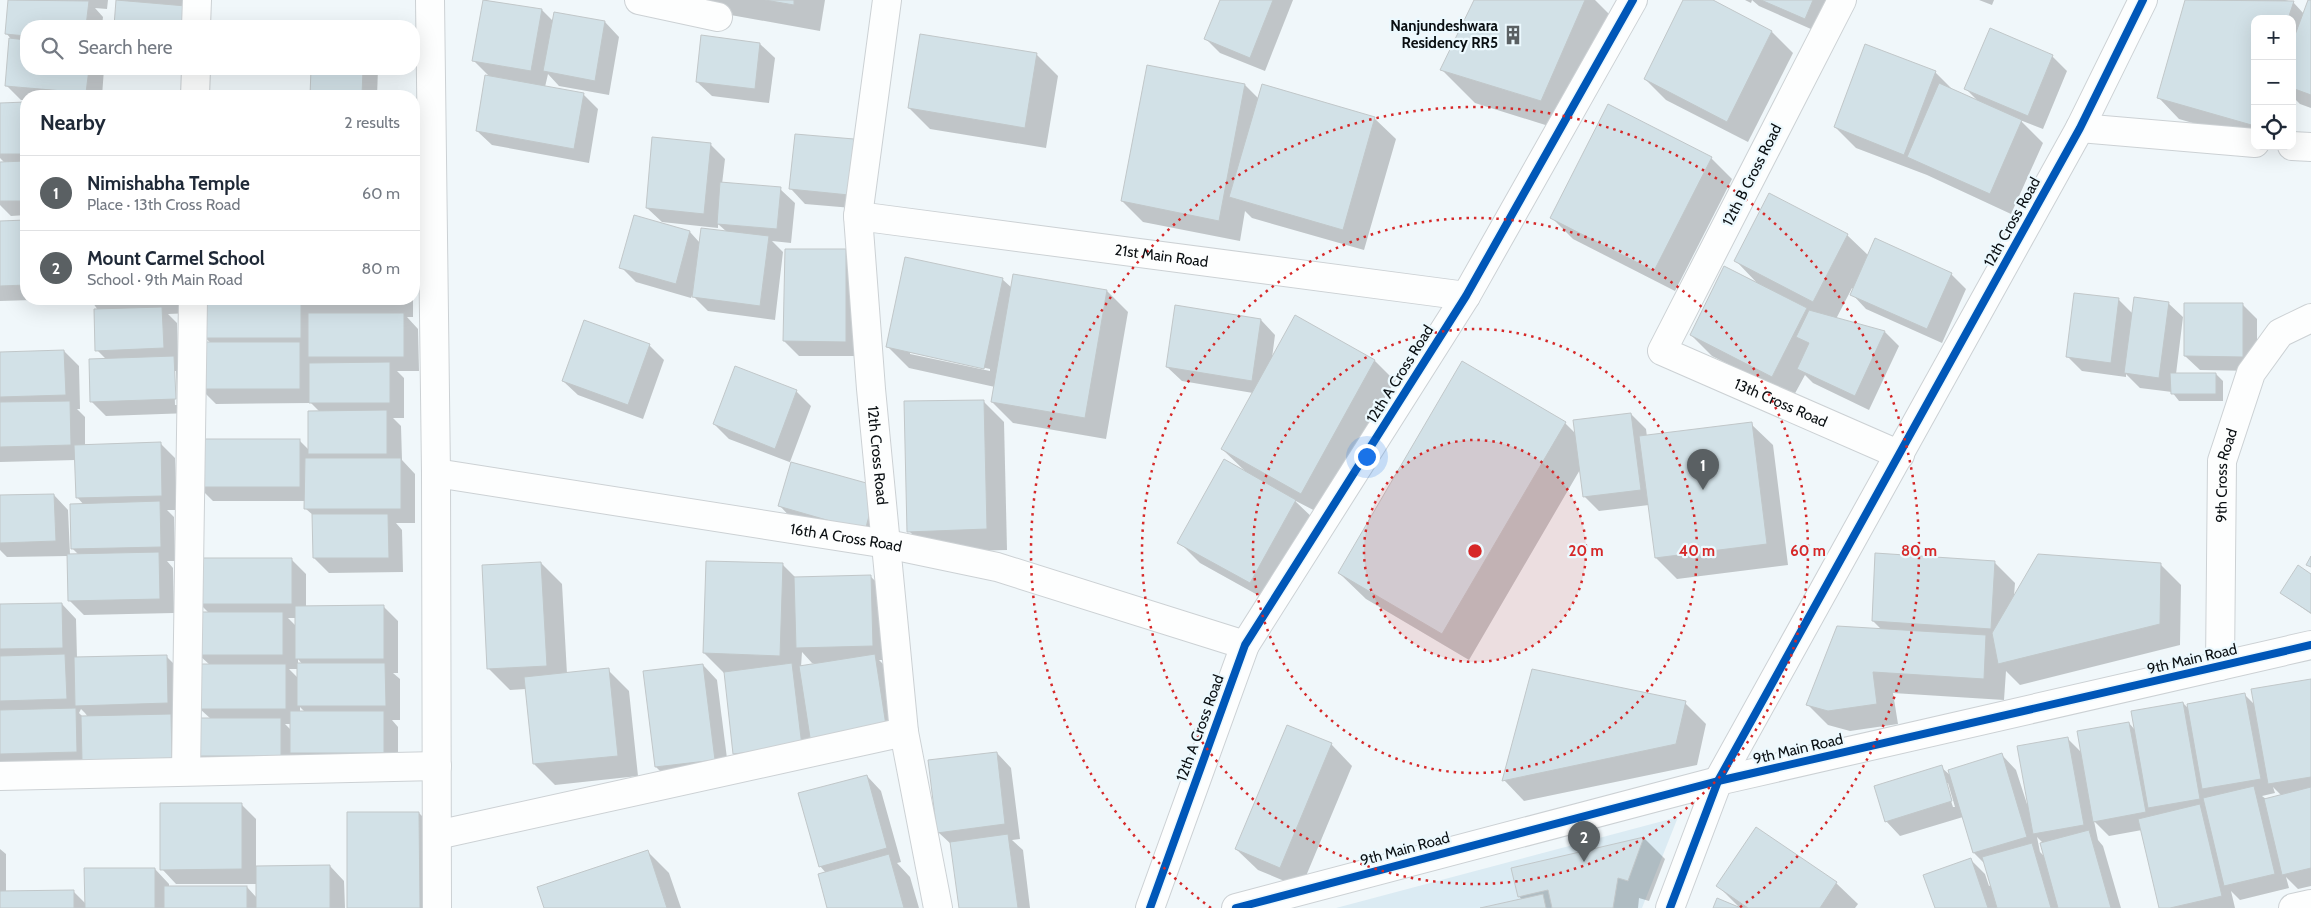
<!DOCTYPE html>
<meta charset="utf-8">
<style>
:root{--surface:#fff;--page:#f2f2f3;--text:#1f2937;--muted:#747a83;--line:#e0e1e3;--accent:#5a6063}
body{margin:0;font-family:Cabin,sans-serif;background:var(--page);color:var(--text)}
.controls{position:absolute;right:15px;top:15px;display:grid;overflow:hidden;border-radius:10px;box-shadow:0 5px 20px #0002}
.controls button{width:45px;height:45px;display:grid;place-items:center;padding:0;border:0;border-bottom:1px solid var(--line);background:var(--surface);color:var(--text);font:25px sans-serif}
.you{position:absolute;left:1366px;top:456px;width:18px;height:18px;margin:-12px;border:4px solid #fff;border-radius:50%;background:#1a73e8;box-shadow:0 0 0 8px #1a73e833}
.badge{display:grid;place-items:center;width:32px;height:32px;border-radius:50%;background:var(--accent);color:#fff;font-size:16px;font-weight:700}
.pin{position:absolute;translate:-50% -41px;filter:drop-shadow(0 1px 2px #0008)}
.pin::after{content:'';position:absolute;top:26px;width:18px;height:15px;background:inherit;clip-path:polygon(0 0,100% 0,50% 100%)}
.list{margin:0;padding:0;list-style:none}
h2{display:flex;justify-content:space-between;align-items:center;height:65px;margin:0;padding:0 20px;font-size:21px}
h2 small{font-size:16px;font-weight:400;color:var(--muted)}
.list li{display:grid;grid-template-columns:32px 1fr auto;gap:15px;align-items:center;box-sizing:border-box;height:75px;padding:0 20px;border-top:1px solid var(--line)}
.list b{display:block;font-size:19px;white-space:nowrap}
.list p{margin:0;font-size:16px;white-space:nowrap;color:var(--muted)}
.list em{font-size:16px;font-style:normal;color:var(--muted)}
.icon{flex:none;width:28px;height:28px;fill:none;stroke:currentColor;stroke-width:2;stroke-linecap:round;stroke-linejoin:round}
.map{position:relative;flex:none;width:2311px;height:908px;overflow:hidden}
.search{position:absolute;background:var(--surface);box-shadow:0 5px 20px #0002;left:20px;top:20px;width:400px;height:55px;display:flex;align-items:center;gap:12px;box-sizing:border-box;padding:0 18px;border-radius:20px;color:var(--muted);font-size:19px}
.panel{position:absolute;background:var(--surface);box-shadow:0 5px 20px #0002;left:20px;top:90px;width:400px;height:215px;border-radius:20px}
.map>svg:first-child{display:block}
.built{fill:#dbebf3}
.shadow{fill:#0003;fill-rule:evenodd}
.building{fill:#d2e1e7;stroke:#c1c7c9}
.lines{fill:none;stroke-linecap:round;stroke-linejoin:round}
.minor-casing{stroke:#ccd1d4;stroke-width:30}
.minor{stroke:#fdfefe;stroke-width:28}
.cycleway-casing{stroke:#ecf9fe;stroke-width:11}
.cycleway{stroke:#0057b8;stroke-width:8}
.ring{fill:none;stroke:#d62828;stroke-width:2.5;stroke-dasharray:2.5 5}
.labels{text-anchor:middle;stroke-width:4.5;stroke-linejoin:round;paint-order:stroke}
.poi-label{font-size:15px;font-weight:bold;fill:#0a0f12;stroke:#ecf9fe;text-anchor:end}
.street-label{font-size:15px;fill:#0a0f12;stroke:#ecf9fe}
.centre{fill:#d62828;stroke:#ecf9fe;stroke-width:2.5}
.ring-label{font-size:15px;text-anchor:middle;font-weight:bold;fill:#d62828;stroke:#ecf9fe;stroke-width:4.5;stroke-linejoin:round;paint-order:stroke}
</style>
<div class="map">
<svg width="2311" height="908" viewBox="0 0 2311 908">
<rect width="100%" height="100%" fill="#f0f7fa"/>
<path class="built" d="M1678 817 1642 908H1336Z"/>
<g class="shadow">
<path d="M9 0H108L107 9 95 8 103 17 102 26H26V69H104L102 96H26V100H21L6 85 12 40 6 33Z"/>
<path d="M118 0H195L199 26H115Z"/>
<path d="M484 0 542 10 554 22H605L619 37 609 95 559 86 548 74 545 87 583 94 598 109 589 163 492 145 477 131 490 77 473 60Z"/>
<path d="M647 0H825L820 31Z"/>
<path d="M1221 0H1293L1265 71 1220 53 1206 39Z"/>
<path d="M1476 0H1595L1621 26 1574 134 1475 103 1442 70Z"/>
<path d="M1685 0H1711L1772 32 1793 53 1748 142 1666 100 1645 79Z"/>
<path d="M1745 0H1834L1820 33 1759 6 1752 0 1751 3Z"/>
<path d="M1979 0H1994L1992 5Z"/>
<path d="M2186 0H2285L2293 2 2304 14 2311 0V108L2300 104 2293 97 2292 99V19H2255V141L2179 119 2158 97Z"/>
<path d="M760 44 775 58 769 103 712 96 697 82Z"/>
<path d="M1037 55 1058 76 1046 148 930 129 909 108Z"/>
<path d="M2052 56 2067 71 2043 129 2020 120 2043 143 2011 214 1927 175 1856 148 1835 127 1935 72 1954 91 1979 102 1966 89Z"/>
<path d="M312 69H378L377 96H311Z"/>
<path d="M1245 85 1259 99 1374 118 1396 139 1364 250 1252 218 1245 211 1240 241 1143 222 1122 201Z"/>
<path d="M0 104H26V215L11 216 0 205V163H5L0 158Z"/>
<path d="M853 140 868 155 864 209 805 204 791 189Z"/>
<path d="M710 144 725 159 722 184 780 189 795 203 791 243 772 241 783 252 775 320 708 311 694 297V290L691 298 636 282 621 267 690 232 700 243 727 232 718 224V228L662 222 647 208Z"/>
<path d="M1711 158 1732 179 1675 291 1573 239 1552 218Z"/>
<path d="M26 221V299H65L0 301V222Z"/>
<path d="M1847 235 1869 256 1951 274 1966 289 1942 343 1866 309 1852 294 1854 289 1852 288 1836 319 1885 332 1899 346 1869 410 1813 383 1805 375 1793 397 1712 356 1691 335 1759 285 1736 261Z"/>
<path d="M846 251 861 265 860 356H799L784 341Z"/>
<path d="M1002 279 1012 288 1107 291 1128 312 1106 439 1013 423 992 402 995 387 909 368 888 347ZM910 351 990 369V371L910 354Z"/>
<path d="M90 299H192V313L168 314 177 323 178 362 188 372 190 413 106 416 91 401 106 359 97 350 98 310ZM174 371H176L177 405H175Z"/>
<path d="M204 299H413V317H407L418 329 419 371H397L404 378V418H393L401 426 402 460 415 474V523H396L402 530 403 572 329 573 314 558V516L306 509V501H213L199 487 299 440 309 450 320 412 311 403 216 404 201 389 211 343 204 337Z"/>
<path d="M2119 300 2133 314 2168 303 2183 317 2176 374H2216L2223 381V401H2179L2172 392 2140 388 2126 374V377L2082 371 2068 357Z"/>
<path d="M2243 305 2257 319V371L2200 370 2185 356Z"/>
<path d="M1295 317 1375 361 1396 382 1323 515 1294 500 1317 522 1272 603 1200 563 1179 542 1245 471 1222 449 1253 393 1182 381 1167 367 1261 320 1275 335 1272 358Z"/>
<path d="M584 322 650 346 664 360 643 419 578 395 563 381Z"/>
<path d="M64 351 79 366 80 409H77L85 417V446L161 444 175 458 177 510H167L174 517 175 561H167L173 568 174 613 84 615 69 600 68 556 7 557 0 550V497L54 495 68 510 70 555H79L72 548 84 505 77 497 76 460 0 462V353Z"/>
<path d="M796 391 811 406 790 462 877 487 879 545 794 521 780 506 792 463 729 439 714 424Z"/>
<path d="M983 401 1004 422 1007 550 930 552 909 531Z"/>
<path d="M1631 414 1646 429 1647 437 1751 424 1773 445 1788 565 1677 579 1656 558 1649 505 1599 511 1584 496 1581 468 1469 660 1366 599 1339 573 1565 423 1577 435Z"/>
<path d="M291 559 306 574V607H384L398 621V673H393L400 679V720H392L398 727V767L209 770 194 756 211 719 200 709 210 665 199 655 209 613 200 604ZM288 618H297V627ZM298 659 303 665H298ZM289 669H298L299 679ZM300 707 305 712H300ZM285 724H291V730Z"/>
<path d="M1994 562 2015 583 2014 596 2160 564 2181 585 2180 645 2020 685 2006 671 2004 700 1893 693 1898 724 1850 731 1828 725 1807 704 1882 630 1873 621Z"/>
<path d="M541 563 562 584 567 674 608 670 629 691 638 776 555 785 534 764 526 689 510 690 488 668Z"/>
<path d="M783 565 797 579 871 577 886 591 887 660H879L889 670 901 746 749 768 734 753 725 674 704 653ZM802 652 812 663 821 664 801 667Z"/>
<path d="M2311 575V614L2281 593Z"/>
<path d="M62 604 76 619 77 658 166 656 181 671 186 772 0 769V606ZM81 709 85 713 88 717H83L79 713Z"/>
<path d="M703 665 717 680 729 774 671 782 656 767Z"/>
<path d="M2311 680V886L2298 889 2286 877 2289 888 2240 900 2231 891 2235 908H2160L2142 830 2109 836 2094 821 2098 840 2103 846 2121 908H1936L1971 860 1985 874 1989 886 1991 885 1985 864 1974 853 1963 817 1900 836 1886 821 1941 767 1951 776 2002 755 2016 770 2027 804 2068 739 2082 753 2129 723 2135 730 2183 703 2189 709 2245 695 2255 705ZM1945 783H1948L1955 807H1953ZM2273 787 2282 796 2266 799 2262 796 2275 793ZM2037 837 2044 844 2046 858 2040 852Z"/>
<path d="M1685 703 1706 724 1697 765 1524 801 1504 780Z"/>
<path d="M1331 744 1352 766 1301 888 1258 870 1236 849Z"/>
<path d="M997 753 1011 768 1020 839 1012 840 1023 850 1030 908H960L952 845 938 832Z"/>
<path d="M867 776 881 791 901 862 897 863 910 877 919 908H828L826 873 820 866Z"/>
<path d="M241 804 256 819V867L330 866 344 881 345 908H0V849L6 854V892L73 891 86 904 155 869 169 884V887H247L257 898V884H176L162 869Z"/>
<path d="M419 813 440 834V908H348Z"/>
<path d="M1757 829 1836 883 1858 904 1855 908H1740L1718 886Z"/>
<path d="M1644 838 1665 859 1649 901 1639 898 1638 908H1486L1522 900 1519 896 1512 869Z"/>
<path d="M648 852 669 873 681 908H545Z"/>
</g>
<g class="building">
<path d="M8 0 89 1 86 26H26V36L5 34Z"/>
<path d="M116 0 186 6 184 26H114Z"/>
<path d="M483 0 542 9 531 71 472 61Z"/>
<path d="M765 0H794V5Z"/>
<path d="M1220 0H1273L1250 58 1204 39Z"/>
<path d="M1474 0H1585L1541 101 1440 70Z"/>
<path d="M1683 0H1713L1772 31 1727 122 1644 79Z"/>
<path d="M1761 0H1813L1805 19Z"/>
<path d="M2185 0 2294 1 2288 19H2255V126L2157 98Z"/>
<path d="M2308 0H2311V95L2292 88V43Z"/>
<path d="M554 12 605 21 595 81 543 71Z"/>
<path d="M1990 28 2053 55 2028 116 1964 89Z"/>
<path d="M920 34 1037 53 1025 128 908 108Z"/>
<path d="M701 35 760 43 755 89 696 82Z"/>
<path d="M9 38 26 40V69H89L86 93 5 86Z"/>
<path d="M1865 44 1936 71 1904 155 1834 127Z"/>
<path d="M1147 65 1245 84 1219 221 1121 201Z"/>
<path d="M311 69H363L362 96H310Z"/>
<path d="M485 75 584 93 574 149 476 131Z"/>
<path d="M1939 83 2022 120 1990 194 1907 157Z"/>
<path d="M1262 84 1375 117 1343 230 1229 197Z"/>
<path d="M26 102V154H0V103Z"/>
<path d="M1608 104 1712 157 1654 271 1550 218Z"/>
<path d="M795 134 854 139 849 195 789 189Z"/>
<path d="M652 137 711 143 704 214 646 208Z"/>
<path d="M26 161V201H0V162Z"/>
<path d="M720 182 781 187 777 229 717 224Z"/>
<path d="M1769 193 1848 234 1813 302 1734 261Z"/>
<path d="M634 215 690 231 676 284 619 268Z"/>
<path d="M26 220V285L0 286V221Z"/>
<path d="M701 228 769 236 760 306 692 297Z"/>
<path d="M1875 238 1952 273 1927 329 1850 295Z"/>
<path d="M785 249H846V342L783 341Z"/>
<path d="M905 257 1003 278 984 369 886 347Z"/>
<path d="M1724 266 1807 308 1772 377 1690 335Z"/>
<path d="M1013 274 1107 290 1085 418 991 402Z"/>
<path d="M2074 293 2119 298 2111 363 2066 357Z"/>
<path d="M2134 297 2169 302 2159 378 2124 373Z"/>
<path d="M88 299H178L88 302Z"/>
<rect x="203" y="299" width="98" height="39"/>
<rect x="307" y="299" width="92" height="4"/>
<path d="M2184 303H2243V357L2184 356Z"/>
<path d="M1175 305 1261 319 1252 381 1166 367Z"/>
<path d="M162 307 164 348 95 351 94 309Z"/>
<path d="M1809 310 1885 331 1855 396 1797 369 1809 343 1796 337Z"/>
<rect x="308" y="313" width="96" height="44"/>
<path d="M1295 315 1375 360 1301 494 1221 449Z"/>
<path d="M584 320 650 344 628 405 562 381Z"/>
<path d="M199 342H300V389H200Z"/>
<path d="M64 350 66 395 0 397V352Z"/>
<path d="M174 356 176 399 90 402 89 359Z"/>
<path d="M1462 361 1566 422 1442 634 1338 573Z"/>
<path d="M390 362V403H309V363Z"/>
<path d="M735 366 797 390 775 449 713 424Z"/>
<path d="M2170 373H2216V394H2171Z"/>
<path d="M984 400 987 529 907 532 904 401Z"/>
<path d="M70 401 71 445 0 447V402Z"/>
<path d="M387 410V454H308V411Z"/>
<path d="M1631 413 1641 490 1583 497 1573 420Z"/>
<path d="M1752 422 1767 544 1655 558 1639 436Z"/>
<rect x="197" y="439" width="103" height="48"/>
<path d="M161 442 162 496 76 498 74 445Z"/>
<path d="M305 458H401V509H304Z"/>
<path d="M1224 459 1296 500 1250 583 1177 543Z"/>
<path d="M791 462 877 486 865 531 778 506Z"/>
<path d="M54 494 56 541 0 543V495Z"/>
<path d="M160 501 161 547 71 549 70 504Z"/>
<path d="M312 514H388L389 558H313Z"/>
<path d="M159 552 160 599 68 601 67 554Z"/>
<path d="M1875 553 1995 561 1991 629 1872 621Z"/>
<path d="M2038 554 2161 563 2160 624 1998 664 1992 633Z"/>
<path d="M2311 556V567L2306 565Z"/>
<path d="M199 558H292V604H198Z"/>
<path d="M706 561 783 563 780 656 703 653Z"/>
<path d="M541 562 547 666 487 669 482 565Z"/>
<path d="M2298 565 2311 574V613L2280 593Z"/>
<path d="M871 575 873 646 796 648 794 577Z"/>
<path d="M62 603 63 648 0 649V604Z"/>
<path d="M384 605V659H295V606Z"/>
<path d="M197 612H283V655H198Z"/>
<path d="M1837 626 1986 635 1984 679 1873 672 1877 704 1828 711 1806 705Z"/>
<path d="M65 654 67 699 0 701V656Z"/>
<path d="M875 654 887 732 811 744 799 666Z"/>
<path d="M167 655 168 703 75 706 74 657Z"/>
<path d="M297 663H385L386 706H297Z"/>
<path d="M792 663 802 746 733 754 724 672Z"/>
<rect x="199" y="664" width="87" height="45"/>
<path d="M703 664 715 760 655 767 643 671Z"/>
<path d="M609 668 618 756 533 764 524 677Z"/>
<path d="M1532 669 1686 701 1676 744 1502 781Z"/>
<path d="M2311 679V777L2268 784 2251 689Z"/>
<path d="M2245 693 2261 779 2202 789 2187 704Z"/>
<path d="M2183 702 2200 799 2148 808 2131 711Z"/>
<path d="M76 708 77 752 0 754V710Z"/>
<rect x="290" y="711" width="94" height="42"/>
<path d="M171 714 172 758 82 761 81 716Z"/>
<rect x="193" y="718" width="88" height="38"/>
<path d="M2129 722 2146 812 2093 822 2077 731Z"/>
<path d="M1287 725 1332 743 1280 868 1235 849Z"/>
<path d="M2068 737 2084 825 2033 834 2017 746Z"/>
<path d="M997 752 1005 824 937 833 928 760Z"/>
<path d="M2002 753 2027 837 1973 853 1948 770Z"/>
<path d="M1942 765 1952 801 1885 822 1874 786Z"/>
<path d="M867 775 887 848 819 867 798 793Z"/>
<path d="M2254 786 2275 874 2224 886 2203 798Z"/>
<path d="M2311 787V868L2282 875 2264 799Z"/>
<path d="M160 803H242V869L160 870Z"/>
<path d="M2200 804 2222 896 2170 908H2159L2138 819Z"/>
<path d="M347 812H419L420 908H347Z"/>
<path d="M1756 827 1837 882 1820 908H1748L1716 886Z"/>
<path d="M2089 830 2111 908H2058L2040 843Z"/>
<path d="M1008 834 1018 908H959L950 842Z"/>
<path d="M1644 837 1628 881 1618 878 1613 908H1552L1548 890 1518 897 1511 868Z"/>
<path d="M2032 843 2051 908H1997L1982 857Z"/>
<path d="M648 850 667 908H544L537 887Z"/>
<path d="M889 854 904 908H827L818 874Z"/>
<path d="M1971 858 1988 908H1935L1923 875Z"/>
<path d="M330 865V908H256V866Z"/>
<path d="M84 868H155V908H85Z"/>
<rect x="164" y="886" width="83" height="22"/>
<path d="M74 890V908H0V891Z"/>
<path d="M1543 894 1546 908H1480Z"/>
<path d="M1717 898 1741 908H1713Z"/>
</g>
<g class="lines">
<defs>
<g id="minor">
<path d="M430 0 436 473 437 908"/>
<path d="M639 0 718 17"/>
<path id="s1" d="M887 0 858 216 871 389 904 732 938 908"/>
<path id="s2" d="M1842 0 1662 351 1900 455"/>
<path d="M196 26 197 0"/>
<path d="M195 96 196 69"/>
<path d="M2080 128 2255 143"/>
<path d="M2292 146 2311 147"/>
<path id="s3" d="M858 216 1466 296"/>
<path id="s4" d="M436 473 887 544 997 567 1245 645"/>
<path id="s5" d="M2220 666 2222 461 2251 373 2280 333 2311 318"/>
<path d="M186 771 193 299"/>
<path d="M0 776 437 766"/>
<path d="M437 835 904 732"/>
<path d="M1150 908 1245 645 1466 296 1633 0"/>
<path d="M1236 908 1718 781 2311 645"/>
<path d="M1670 908 1718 781 2080 128 2143 0"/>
<path d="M2293 908 2311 904"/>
</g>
</defs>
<use href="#minor" class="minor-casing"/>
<use href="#minor" class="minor"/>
<defs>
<g id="cycleway">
<path d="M1150 908 1245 645 1466 296 1633 0"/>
<path d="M1236 908 1718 781 2311 645"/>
<path d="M1670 908 1718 781 2080 128 2143 0"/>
</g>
</defs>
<use href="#cycleway" class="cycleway-casing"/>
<use href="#cycleway" class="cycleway"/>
</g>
<circle cx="1475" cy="551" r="111" fill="#d62828" fill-opacity=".12"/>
<g class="ring">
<circle cx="1475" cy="551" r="111"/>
<circle cx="1475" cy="551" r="222"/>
<circle cx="1475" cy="551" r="333"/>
<path d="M1211 908A444 444 0 1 1 1739 908"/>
</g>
<defs>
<symbol id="building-bare" viewBox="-9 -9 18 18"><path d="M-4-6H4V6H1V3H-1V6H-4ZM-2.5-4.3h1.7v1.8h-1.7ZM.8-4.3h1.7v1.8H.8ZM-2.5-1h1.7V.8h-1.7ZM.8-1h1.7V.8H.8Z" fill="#5a6063" stroke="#ecf9fe" stroke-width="2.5" paint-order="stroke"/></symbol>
</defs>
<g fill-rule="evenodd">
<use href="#building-bare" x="1499" y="21" width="28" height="28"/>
</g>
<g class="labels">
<g class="poi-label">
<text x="1498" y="31">Nanjundeshwara<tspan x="1498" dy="17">Residency RR5</tspan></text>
</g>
<g class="street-label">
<text transform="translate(1752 175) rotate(-63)" y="5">12th B Cross Road</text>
<text transform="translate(2012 222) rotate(-61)" y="5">12th Cross Road</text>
<text dy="5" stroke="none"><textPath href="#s3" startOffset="306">21st Main Road</textPath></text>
<text transform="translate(1400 374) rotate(-58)" y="5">12th A Cross Road</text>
<text dy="5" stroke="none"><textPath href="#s2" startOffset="524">13th Cross Road</textPath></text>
<text dy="5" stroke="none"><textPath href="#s1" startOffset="458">12th Cross Road</textPath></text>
<text dy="5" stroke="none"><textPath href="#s5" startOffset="191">9th Cross Road</textPath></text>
<text dy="5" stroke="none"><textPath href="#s4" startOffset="415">16th A Cross Road</textPath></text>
<text transform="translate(2192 659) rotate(-13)" y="5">9th Main Road</text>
<text transform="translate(1200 728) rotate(-70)" y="5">12th A Cross Road</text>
<text transform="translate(1798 749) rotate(-13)" y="5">9th Main Road</text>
<text transform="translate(1405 849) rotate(-15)" y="5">9th Main Road</text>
</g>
</g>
<circle cx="1475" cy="551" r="8" class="centre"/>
<g class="ring-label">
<text x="1586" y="556">20 m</text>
<text x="1697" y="556">40 m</text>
<text x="1808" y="556">60 m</text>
<text x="1919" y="556">80 m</text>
</g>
</svg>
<div class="controls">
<button>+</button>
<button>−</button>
<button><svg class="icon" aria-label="locate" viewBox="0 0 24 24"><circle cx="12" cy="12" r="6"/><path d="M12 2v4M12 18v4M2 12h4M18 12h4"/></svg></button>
</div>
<div class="you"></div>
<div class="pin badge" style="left:1703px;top:490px">1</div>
<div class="pin badge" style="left:1584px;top:862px">2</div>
<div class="search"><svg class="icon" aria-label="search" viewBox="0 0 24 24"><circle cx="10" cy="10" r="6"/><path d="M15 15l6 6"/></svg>Search here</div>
<section class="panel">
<h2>Nearby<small>2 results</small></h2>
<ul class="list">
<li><span class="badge">1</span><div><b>Nimishabha Temple</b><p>Place · 13th Cross Road</p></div><em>60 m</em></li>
<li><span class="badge">2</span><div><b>Mount Carmel School</b><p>School · 9th Main Road</p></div><em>80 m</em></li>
</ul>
</section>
</div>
